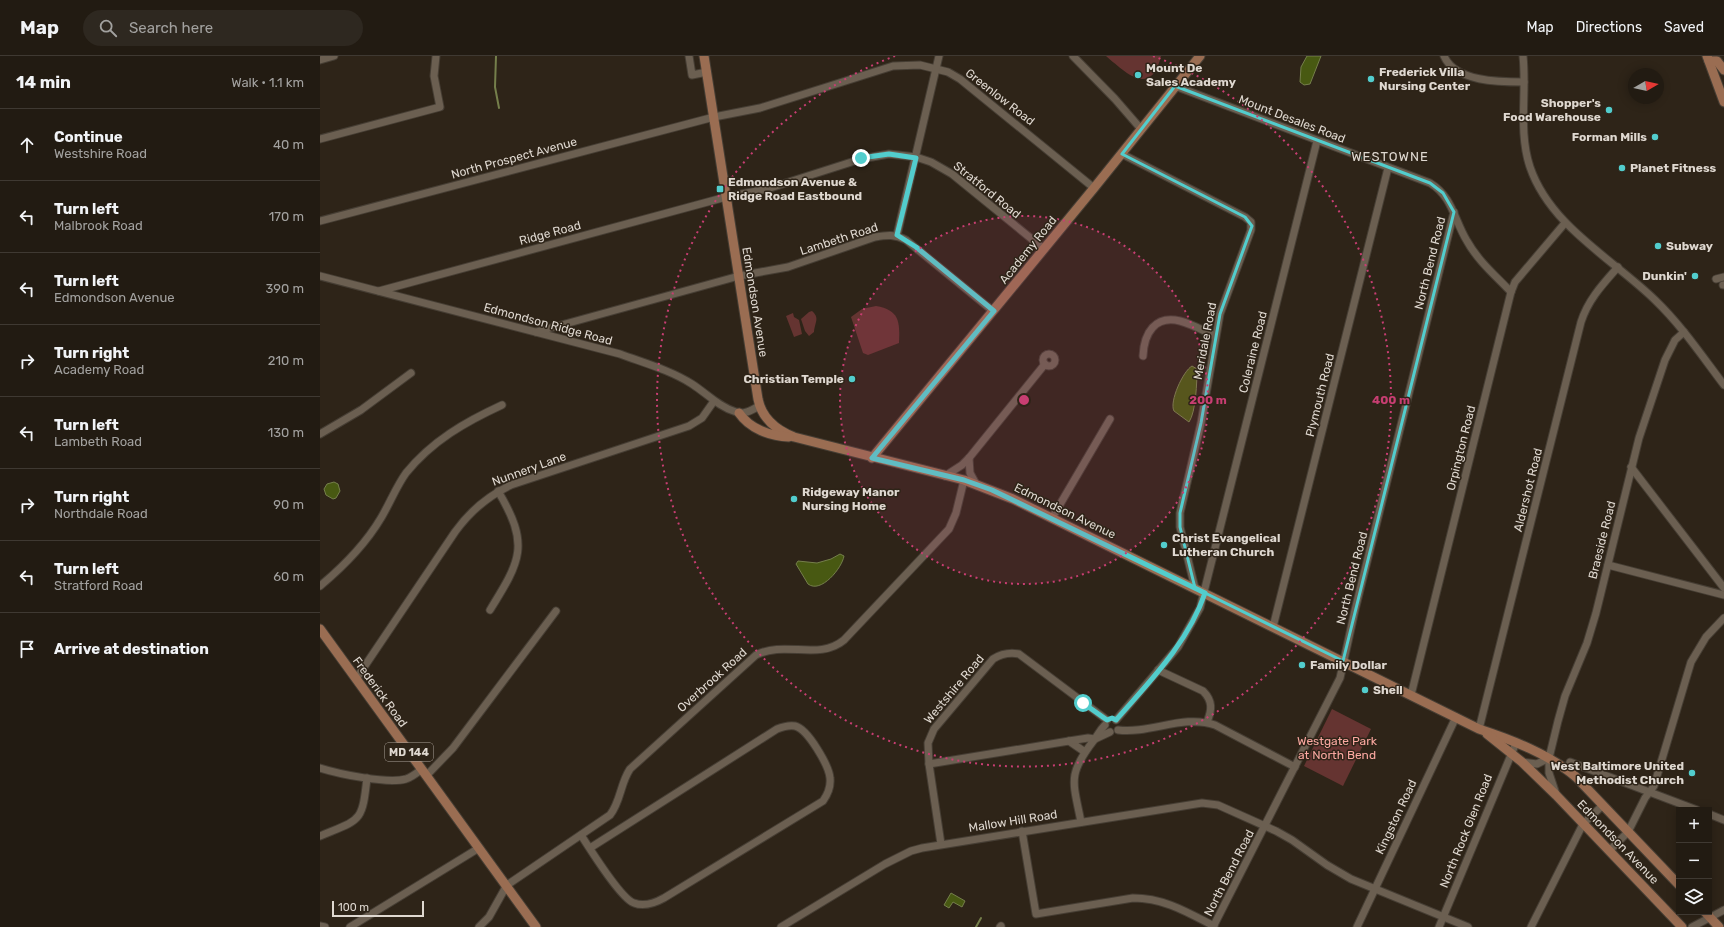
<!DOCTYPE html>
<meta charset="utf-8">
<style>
:root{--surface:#221b12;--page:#2e2820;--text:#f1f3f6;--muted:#a2a19f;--line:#3f3932}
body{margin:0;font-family:Rubik,sans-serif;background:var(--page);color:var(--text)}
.controls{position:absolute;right:12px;bottom:12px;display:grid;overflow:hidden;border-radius:0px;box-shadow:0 2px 10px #0003}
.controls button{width:36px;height:36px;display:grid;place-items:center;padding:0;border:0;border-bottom:1px solid var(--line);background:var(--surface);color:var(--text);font:20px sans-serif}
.compass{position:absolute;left:1308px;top:12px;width:36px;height:36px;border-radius:50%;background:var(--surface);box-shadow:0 2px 10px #0003;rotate:81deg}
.scale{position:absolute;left:12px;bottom:10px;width:92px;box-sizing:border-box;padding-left:4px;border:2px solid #dfd8d0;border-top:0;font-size:11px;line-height:14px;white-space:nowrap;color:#dfd8d0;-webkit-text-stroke:3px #2e2418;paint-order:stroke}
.stop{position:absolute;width:12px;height:12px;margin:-9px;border:3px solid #52cdcd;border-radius:50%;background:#fff}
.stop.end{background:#52cdcd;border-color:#fff;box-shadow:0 1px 4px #0008}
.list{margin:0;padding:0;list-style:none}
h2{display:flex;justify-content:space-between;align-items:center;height:52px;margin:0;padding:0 16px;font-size:17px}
h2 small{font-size:13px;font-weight:400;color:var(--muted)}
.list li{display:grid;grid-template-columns:26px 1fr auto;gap:12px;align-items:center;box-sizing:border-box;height:72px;padding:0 16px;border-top:1px solid var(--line)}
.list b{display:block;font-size:15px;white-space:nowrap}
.list p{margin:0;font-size:13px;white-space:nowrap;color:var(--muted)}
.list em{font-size:13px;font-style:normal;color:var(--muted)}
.icon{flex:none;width:22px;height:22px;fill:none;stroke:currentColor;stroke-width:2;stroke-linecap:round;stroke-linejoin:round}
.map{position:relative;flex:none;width:1404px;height:871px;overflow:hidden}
header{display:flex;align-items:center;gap:24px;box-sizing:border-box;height:56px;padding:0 20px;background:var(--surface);border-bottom:1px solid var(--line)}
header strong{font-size:19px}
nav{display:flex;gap:22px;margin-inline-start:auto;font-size:14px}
.search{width:280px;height:36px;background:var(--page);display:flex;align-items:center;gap:10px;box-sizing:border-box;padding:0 14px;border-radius:22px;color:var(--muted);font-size:15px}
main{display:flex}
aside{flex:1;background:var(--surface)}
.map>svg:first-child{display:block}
.green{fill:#653431}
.water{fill:#485912;stroke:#757f4b}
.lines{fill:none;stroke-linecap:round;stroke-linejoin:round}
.stream{stroke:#757f4b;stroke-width:2}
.minor-casing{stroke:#463e34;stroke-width:9}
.major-casing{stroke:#463e34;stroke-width:11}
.minor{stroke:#6b5f51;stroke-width:7}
.major{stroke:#9a6d52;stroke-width:9}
.route{stroke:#52cdcd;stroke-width:5}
.marked{fill:none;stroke:#52cdcd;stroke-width:3;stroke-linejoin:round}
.ring{fill:none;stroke:#c83e72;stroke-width:2;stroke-dasharray:2 4}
.poi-dot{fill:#52cdcd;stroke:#2e2418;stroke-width:1.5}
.labels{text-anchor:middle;stroke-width:3;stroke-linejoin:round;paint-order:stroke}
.shield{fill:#2e2418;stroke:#aaa299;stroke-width:1}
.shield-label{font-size:11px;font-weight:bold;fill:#dfd8d0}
.poi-label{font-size:12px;font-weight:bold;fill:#dfd8d0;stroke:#2e2418;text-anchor:start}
.street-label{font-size:12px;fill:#dfd8d0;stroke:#2e2418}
.park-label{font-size:12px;fill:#fba8a1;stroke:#2e2418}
.neighbourhood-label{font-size:13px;letter-spacing:1px;fill:#dfd8d0;stroke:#2e2418}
.centre{fill:#c83e72;stroke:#2e2418;stroke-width:2}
.ring-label{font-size:12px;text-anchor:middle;font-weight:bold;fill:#c83e72;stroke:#2e2418;stroke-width:3;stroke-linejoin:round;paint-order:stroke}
</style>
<header>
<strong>Map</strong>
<div class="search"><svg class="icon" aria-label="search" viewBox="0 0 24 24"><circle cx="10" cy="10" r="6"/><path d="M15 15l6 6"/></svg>Search here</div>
<nav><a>Map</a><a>Directions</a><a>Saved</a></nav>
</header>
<main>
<aside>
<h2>14 min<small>Walk · 1.1 km</small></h2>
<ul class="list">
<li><svg class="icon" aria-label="ahead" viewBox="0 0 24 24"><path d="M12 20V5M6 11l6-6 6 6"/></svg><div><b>Continue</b><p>Westshire Road</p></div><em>40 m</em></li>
<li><svg class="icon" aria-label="left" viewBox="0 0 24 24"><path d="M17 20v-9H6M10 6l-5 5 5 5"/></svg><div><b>Turn left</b><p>Malbrook Road</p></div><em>170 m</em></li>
<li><svg class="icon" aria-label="left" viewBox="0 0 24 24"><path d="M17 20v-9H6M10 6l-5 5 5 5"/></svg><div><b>Turn left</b><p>Edmondson Avenue</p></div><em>390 m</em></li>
<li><svg class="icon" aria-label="right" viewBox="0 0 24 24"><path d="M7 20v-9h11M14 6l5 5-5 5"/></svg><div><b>Turn right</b><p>Academy Road</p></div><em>210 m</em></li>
<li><svg class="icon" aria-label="left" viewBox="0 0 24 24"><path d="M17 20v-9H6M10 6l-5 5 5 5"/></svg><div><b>Turn left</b><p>Lambeth Road</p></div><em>130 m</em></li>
<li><svg class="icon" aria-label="right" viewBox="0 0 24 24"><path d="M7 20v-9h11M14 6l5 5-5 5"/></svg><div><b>Turn right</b><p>Northdale Road</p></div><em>90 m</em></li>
<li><svg class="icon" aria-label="left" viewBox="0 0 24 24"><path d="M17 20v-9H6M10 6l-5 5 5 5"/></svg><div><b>Turn left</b><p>Stratford Road</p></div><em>60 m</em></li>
<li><svg class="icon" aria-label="arrive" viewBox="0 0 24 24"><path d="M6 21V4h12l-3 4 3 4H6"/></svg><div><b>Arrive at destination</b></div></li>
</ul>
</aside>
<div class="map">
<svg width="1404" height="871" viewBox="0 0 1404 871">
<rect width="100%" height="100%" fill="#2e2418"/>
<g class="green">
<path d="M786 0H841C831 42 806 17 786 0Z"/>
<path d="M556 250C579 254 580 265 579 287L548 299 543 297 531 261 542 253Z"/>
<path d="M492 255C500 262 495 266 494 276L489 280 485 275 481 263 489 256Z"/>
<path d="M473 257 474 261 479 264 482 278 474 281 466 260Z"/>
<path d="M1012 653 1051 673 1023 730 984 710Z"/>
</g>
<g class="water">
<path d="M987 0H1001L990 28 984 29 980 26 981 11Z"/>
<path d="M872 310 877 313C877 325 876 356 869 366L854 355C849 346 863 315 872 310Z"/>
<path d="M14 426 18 428 20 435 16 442 13 443 6 439 4 433 7 428Z"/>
<path d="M520 498 524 500C522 512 501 538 488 528L476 508 478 505 497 507 511 503Z"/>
<path d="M631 837 645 845 642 851 633 846 629 852 624 849Z"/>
</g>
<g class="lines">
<g class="stream">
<path d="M176 0 175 31 179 52"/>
<path d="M656 871 661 862"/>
</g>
<defs>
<g id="minor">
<path d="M369 0 372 19 387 16"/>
<path d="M753 0 795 43 821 73"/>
<path d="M1124 0C1135 26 1180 26 1204 26"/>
<path d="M1203 0C1207 37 1198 75 1210 111 1230 170 1293 203 1335 244 1362 270 1382 300 1404 329"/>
<path d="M0 4 14 0"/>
<path d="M855 30 1110 127C1133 141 1134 164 1147 185 1158 205 1176 220 1191 236"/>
<path d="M0 83 120 51 114 20 116 0"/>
<path d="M802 98 925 161 931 166V174L900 258 881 367 860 457V471L875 532"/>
<path d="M0 165 394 61 440 52 573 10 600 9 628 16 640 23 774 132"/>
<path d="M577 179 619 0"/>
<path d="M0 220 300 298C324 307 350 314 372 328 386 337 399 351 416 356 424 359 432 354 439 350"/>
<path d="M1396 223 1404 221"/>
<path d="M1403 229H1404"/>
<path d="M59 235 406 141 447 133 541 103 569 98 596 101 611 106 632 118 724 193"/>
<path d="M216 276 419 220 468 211 555 181C567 179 575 178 586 184L673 255"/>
<circle cx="729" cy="304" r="6"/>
<path d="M823 300C824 277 835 259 860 265 872 268 884 275 895 280"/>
<path d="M0 378 41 354 91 317"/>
<path d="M649 402 650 417 656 428"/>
<path d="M1311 411 1404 532"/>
<path d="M625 420 642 409 649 402 725 308"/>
<path d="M732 462 790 363"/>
<path d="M1288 509 1404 539"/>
<path d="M0 530C24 510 45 489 61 462 70 447 76 431 86 417 112 385 145 366 182 349"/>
<path d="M170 554C201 504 210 489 178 435"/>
<path d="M953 571 1068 112"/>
<path d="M838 614 883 635C893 645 892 654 887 666"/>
<path d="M36 623 135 476C150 455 168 440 191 429L369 370 382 362 394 345"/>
<path d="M1091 639 1191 236 1195 226 1245 167"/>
<path d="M796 664 858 591 880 552 997 85"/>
<path d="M1159 673 1261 266C1268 244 1282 229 1298 211"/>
<path d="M798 674C830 678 864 658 895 669L975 711"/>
<path d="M749 685 765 696"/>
<path d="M1202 706 1217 708 1229 702"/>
<path d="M1250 706 1377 754"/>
<path d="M609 708 749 685 768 682 775 683 790 676"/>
<path d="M0 712C19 718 67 728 86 723 92 721 97 717 102 713"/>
<path d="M106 720 133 692 236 555"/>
<path d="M1236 738 1229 717V702L1238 665 1245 640 1267 587 1276 557 1319 382 1345 304 1355 284 1364 276"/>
<path d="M1389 758 1404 764"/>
<path d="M761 766C753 725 747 719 774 684 778 679 780 674 785 669"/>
<path d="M702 775 716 858 813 842C844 842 867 856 894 870"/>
<path d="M261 779C270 793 301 843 314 847 324 851 335 847 344 842L503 745C508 738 511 731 510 722 509 710 488 673 475 670 469 669 462 671 457 673L270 792"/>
<path d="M0 780C41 763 42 767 47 722"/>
<path d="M621 788 609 708 608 687 614 673 673 603C681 598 689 596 699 598L787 664"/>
<path d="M1289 795 1308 776 1325 742 1334 730 1371 606 1386 581 1404 562"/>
<path d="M0 870 5 871"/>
<path d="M30 871 159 792"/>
<path d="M159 871 169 861 187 829 290 759C301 745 300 728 310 713L436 599C465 584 499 605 524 584L629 473 636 457 644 424"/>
<path d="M461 871 565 808 591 795 602 792 882 747 898 749 956 775 972 784 1007 809 1031 823 1148 871"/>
<path d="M680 871 681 870"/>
<path d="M893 871 1020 622 1035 554 1134 156"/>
<path d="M1037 871 1136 661"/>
<path d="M1119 871 1196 687"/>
<path d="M1211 871 1263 768 1283 749"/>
<path d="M1372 871 1404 854"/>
</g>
<g id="major">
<path d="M384 0 438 343C442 363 456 374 474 381L644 424 693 443 1159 673C1192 684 1229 698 1256 721L1359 829"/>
<path d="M1387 0 1404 46"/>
<path d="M1389 5H1397L1404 14"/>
<path d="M419 357C430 373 450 380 469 381"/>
<path d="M552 402 774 132 880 0"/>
<path d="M0 573 216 871"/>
<path d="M1167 678 1202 706 1236 739 1362 871"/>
<path d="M1385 856 1399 871"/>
</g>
</defs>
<use href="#minor" class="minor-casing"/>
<use href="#major" class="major-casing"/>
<use href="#minor" class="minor"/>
<use href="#major" class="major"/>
</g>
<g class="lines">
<path class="route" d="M541 102 569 98 596 102 577 179 596 191 674 255 552 402 644 424 672 434 885 537C868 587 830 625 796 664L792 662 787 664 763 647"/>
</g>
<path class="marked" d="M855 30 1110 127 1123 137 1134 156 1023 605 875 532 860 471V457L881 367 900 258 932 170 925 161 802 98Z"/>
<circle cx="704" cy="344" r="184" fill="#c83e72" fill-opacity=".12"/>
<g class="ring">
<circle cx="704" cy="344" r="184"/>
<path d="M833 0A367 367 0 1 1 575 0"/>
</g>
<g class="poi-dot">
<circle cx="818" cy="19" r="4"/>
<circle cx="1051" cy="23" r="4"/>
<circle cx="1289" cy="54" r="4"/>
<circle cx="1335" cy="81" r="4"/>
<circle cx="1302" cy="112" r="4"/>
<rect x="396" y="129" width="8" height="8" rx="2"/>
<circle cx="1338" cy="190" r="4"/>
<circle cx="1375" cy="220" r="4"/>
<circle cx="532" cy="323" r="4"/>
<circle cx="474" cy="443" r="4"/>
<circle cx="844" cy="489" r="4"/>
<circle cx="982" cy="609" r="4"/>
<circle cx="1045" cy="634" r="4"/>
<circle cx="1372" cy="717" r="4"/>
</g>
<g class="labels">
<rect class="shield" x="65" y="687" width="48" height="18" rx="3"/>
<g class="shield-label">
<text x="89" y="700">MD 144</text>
</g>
<g class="poi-label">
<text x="826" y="16">Mount De<tspan x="826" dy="14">Sales Academy</tspan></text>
<text x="1059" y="20">Frederick Villa<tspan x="1059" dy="14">Nursing Center</tspan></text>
<text x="1281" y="51" text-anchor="end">Shopper's<tspan x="1281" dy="14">Food Warehouse</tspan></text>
<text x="1327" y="85" text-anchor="end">Forman Mills</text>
<text x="1310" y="116">Planet Fitness</text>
<text x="408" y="130">Edmondson Avenue &amp;<tspan x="408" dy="14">Ridge Road Eastbound</tspan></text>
<text x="1346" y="194">Subway</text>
<text x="1367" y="224" text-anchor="end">Dunkin'</text>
<text x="524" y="327" text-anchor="end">Christian Temple</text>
<text x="482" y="440">Ridgeway Manor<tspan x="482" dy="14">Nursing Home</tspan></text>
<text x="852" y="486">Christ Evangelical<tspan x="852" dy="14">Lutheran Church</tspan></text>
<text x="990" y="613">Family Dollar</text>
<text x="1053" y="638">Shell</text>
<text x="1364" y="714" text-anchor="end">West Baltimore United<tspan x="1364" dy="14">Methodist Church</tspan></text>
</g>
<g class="street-label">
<text transform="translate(680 41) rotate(38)" y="4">Greenlow Road</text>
<text transform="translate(972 63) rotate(21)" y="4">Mount Desales Road</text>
<text transform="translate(194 102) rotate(-15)" y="4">North Prospect Avenue</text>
<text transform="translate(667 134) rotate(39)" y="4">Stratford Road</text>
<text transform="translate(230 177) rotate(-15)" y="4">Ridge Road</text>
<text transform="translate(519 183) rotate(-18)" y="4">Lambeth Road</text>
<text transform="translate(708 194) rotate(-51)" y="4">Academy Road</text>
<text transform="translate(1110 207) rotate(-76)" y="4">North Bend Road</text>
<text transform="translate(435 246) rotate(81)" y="4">Edmondson Avenue</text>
<text transform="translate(228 268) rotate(15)" y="4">Edmondson Ridge Road</text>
<text transform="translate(885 285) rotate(-79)" y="4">Meridale Road</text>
<text transform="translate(933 296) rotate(-76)" y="4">Coleraine Road</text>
<text transform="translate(1000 339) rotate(-76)" y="4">Plymouth Road</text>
<text transform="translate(1141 392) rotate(-76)" y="4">Orpington Road</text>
<text transform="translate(209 413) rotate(-20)" y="4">Nunnery Lane</text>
<text transform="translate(1208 434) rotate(-76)" y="4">Aldershot Road</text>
<text transform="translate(745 455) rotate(26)" y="4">Edmondson Avenue</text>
<text transform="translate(1282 484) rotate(-76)" y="4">Braeside Road</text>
<text transform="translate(1032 522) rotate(-76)" y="4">North Bend Road</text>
<text transform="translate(392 624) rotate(-42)" y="4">Overbrook Road</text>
<text transform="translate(634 633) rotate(-50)" y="4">Westshire Road</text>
<text transform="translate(60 636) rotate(54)" y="4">Frederick Road</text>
<text transform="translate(1076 761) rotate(-65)" y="4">Kingston Road</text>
<text transform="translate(693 765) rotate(-9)" y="4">Mallow Hill Road</text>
<text transform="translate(1146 775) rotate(-68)" y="4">North Rock Glen Road</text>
<text transform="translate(1298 786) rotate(46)" y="4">Edmondson Avenue</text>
<text transform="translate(909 817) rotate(-63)" y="4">North Bend Road</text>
</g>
<g class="park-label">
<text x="1017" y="689">Westgate Park<tspan x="1017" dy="14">at North Bend</tspan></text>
</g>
<g class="neighbourhood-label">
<text x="1070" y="105">WESTOWNE</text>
</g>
</g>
<circle cx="704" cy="344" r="6" class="centre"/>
<g class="ring-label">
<text x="888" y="348">200 m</text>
<text x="1071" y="348">400 m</text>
</g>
</svg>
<div class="controls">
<button>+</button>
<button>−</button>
<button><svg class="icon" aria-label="layers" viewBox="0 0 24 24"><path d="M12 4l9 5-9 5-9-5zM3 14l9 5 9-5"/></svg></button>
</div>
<svg class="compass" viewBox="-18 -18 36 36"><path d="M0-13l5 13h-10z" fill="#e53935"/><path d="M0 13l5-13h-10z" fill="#a2a19f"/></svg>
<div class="scale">100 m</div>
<div class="stop" style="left:763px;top:647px"></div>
<div class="stop end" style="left:541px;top:102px"></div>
</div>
</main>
